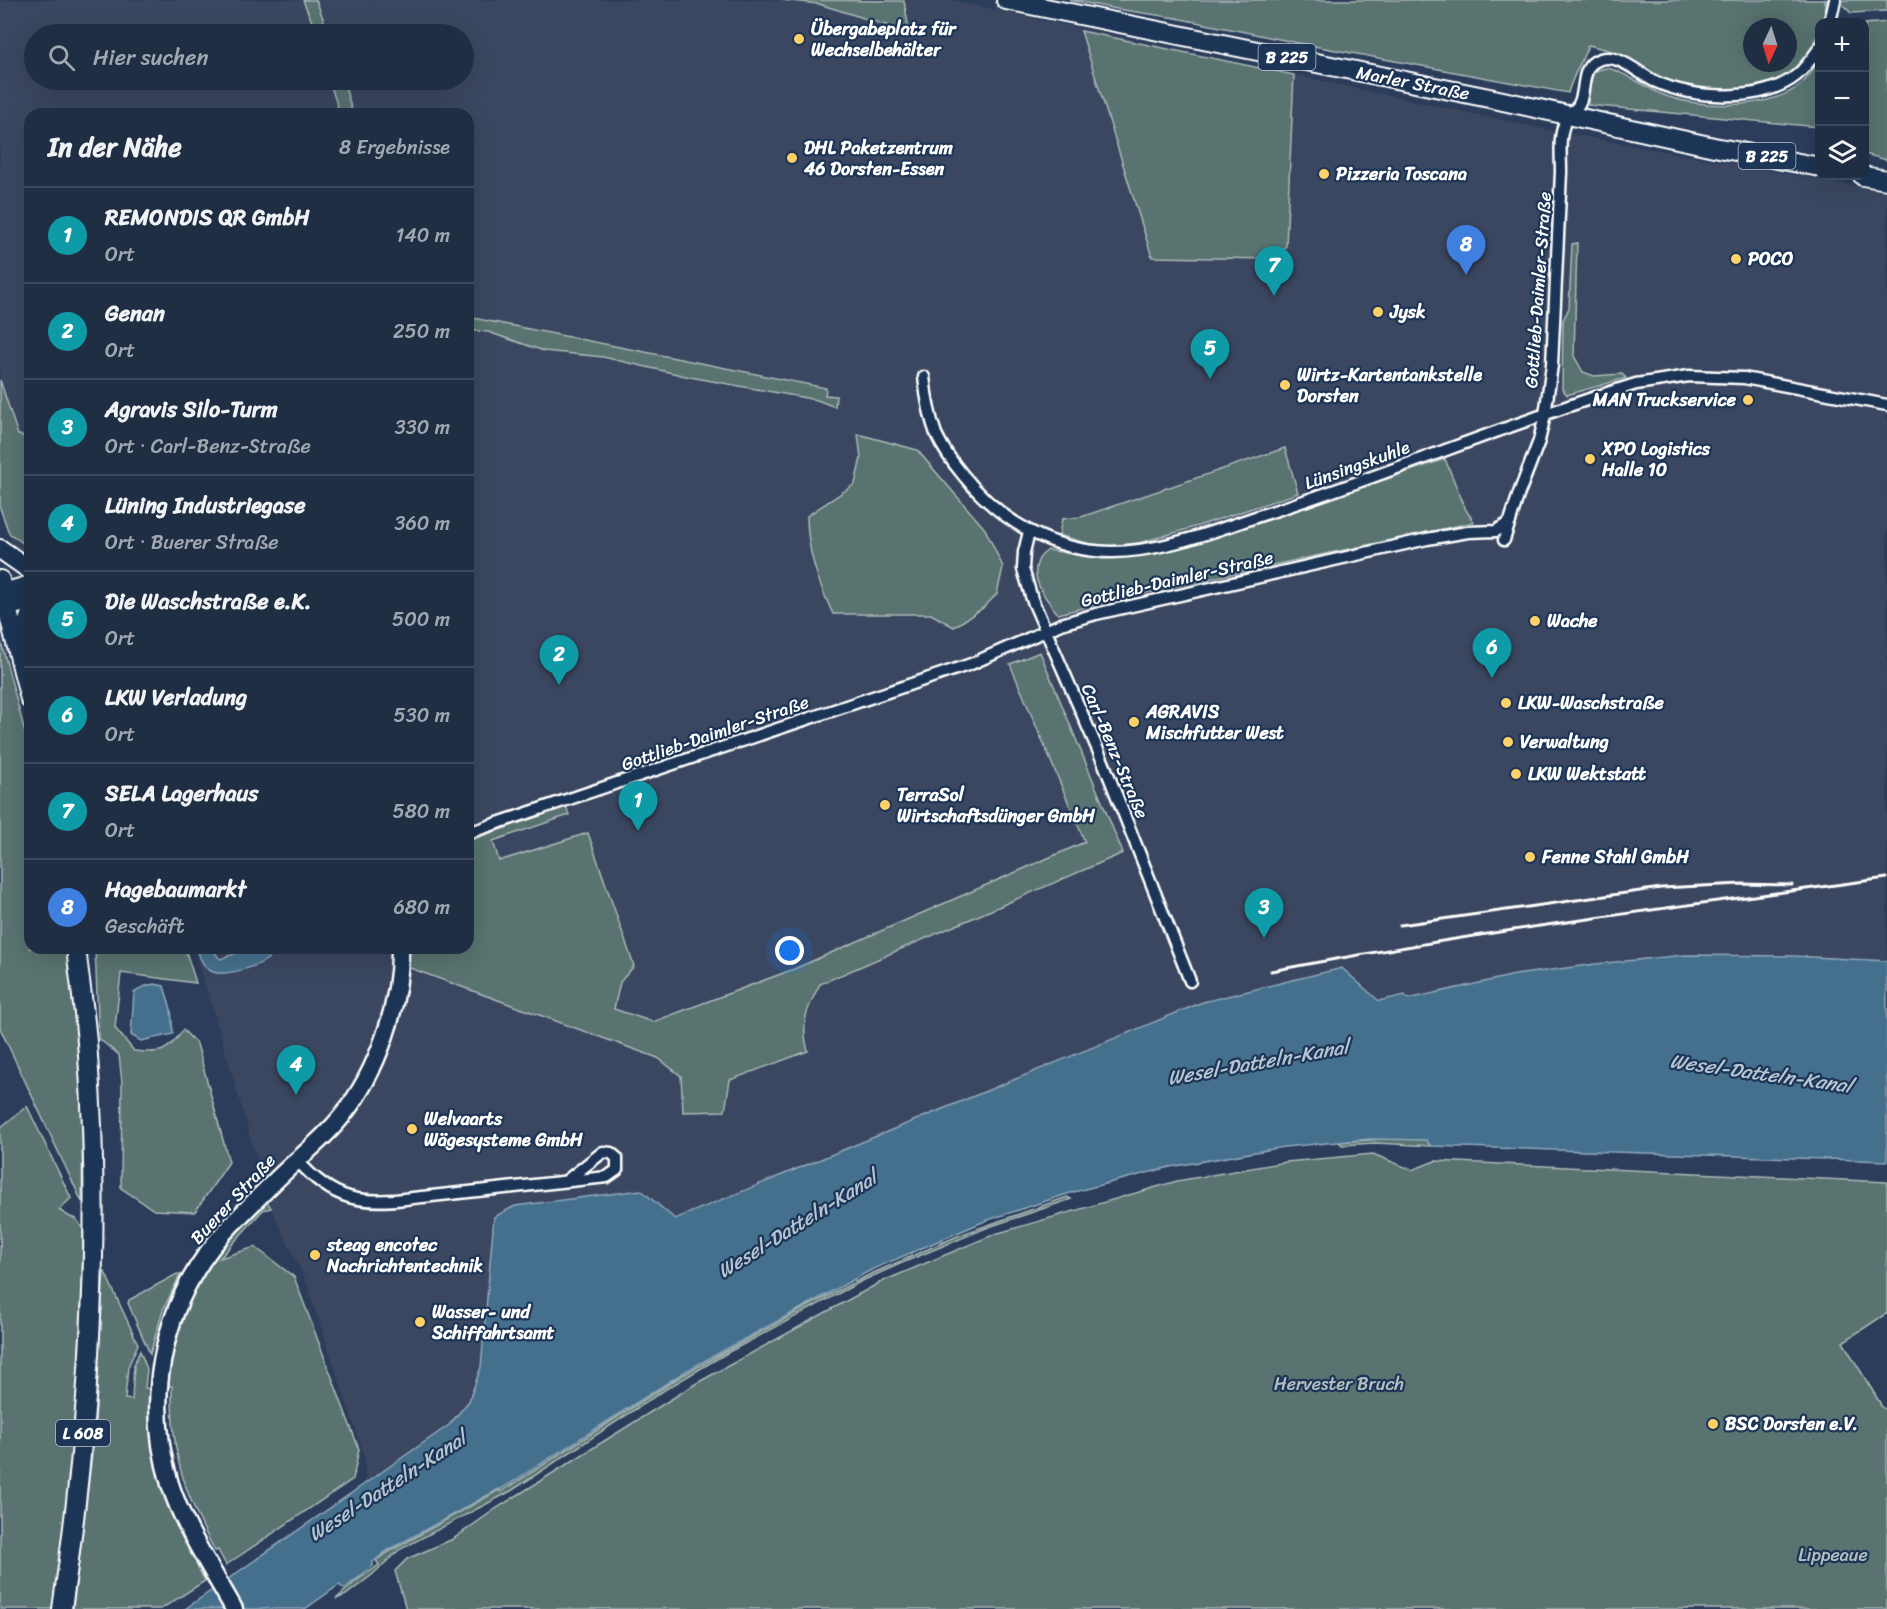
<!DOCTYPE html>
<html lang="de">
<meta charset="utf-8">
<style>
:root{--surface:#202e44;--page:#28364b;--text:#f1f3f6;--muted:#a2a8b2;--line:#3d4a5d;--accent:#ffd166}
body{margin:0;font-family:Sriracha,sans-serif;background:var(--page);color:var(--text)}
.controls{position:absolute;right:18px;top:18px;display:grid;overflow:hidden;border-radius:12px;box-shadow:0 6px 24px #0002}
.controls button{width:54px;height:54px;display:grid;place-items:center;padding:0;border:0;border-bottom:2px solid var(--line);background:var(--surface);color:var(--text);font:30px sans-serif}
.compass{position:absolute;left:1743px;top:18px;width:54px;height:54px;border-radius:50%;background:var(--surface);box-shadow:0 6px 24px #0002;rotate:184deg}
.you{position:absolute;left:790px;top:951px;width:21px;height:21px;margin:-15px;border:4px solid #fff;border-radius:50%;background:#1a73e8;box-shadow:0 0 0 9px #1a73e833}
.badge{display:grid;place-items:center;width:39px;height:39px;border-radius:50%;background:var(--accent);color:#fff;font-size:20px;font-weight:700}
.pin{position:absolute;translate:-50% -50px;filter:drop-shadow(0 2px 3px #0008)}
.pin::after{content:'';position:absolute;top:32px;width:21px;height:18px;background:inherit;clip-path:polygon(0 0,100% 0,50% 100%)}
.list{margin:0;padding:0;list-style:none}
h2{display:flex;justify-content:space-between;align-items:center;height:78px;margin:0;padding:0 24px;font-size:26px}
h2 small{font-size:20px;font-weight:400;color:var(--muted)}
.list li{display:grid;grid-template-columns:39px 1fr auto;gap:18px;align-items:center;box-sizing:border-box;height:96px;padding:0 24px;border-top:2px solid var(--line)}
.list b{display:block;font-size:22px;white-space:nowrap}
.list p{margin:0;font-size:20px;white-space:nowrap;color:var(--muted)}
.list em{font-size:20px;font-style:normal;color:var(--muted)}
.icon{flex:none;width:33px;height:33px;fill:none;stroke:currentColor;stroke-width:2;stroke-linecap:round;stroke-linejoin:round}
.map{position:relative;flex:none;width:1887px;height:1609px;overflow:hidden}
.search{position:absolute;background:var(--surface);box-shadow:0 6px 24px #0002;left:24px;top:24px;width:450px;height:66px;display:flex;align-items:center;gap:15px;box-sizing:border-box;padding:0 21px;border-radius:33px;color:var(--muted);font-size:22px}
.panel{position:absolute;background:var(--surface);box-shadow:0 6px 24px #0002;left:24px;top:108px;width:450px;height:846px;border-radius:18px}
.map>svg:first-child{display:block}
.built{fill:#3b4760;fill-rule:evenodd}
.green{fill:#597370;stroke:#acb9b8;stroke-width:1.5;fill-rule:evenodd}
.water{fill:#456f8d;stroke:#8fa9bb;stroke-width:1.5}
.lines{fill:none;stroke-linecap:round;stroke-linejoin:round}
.stream{stroke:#8fa9bb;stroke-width:3}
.street-casing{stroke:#fff;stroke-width:15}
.secondary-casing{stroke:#fff;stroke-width:21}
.primary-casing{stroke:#fff;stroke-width:22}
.street{stroke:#1d3557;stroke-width:10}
.secondary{stroke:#1d3557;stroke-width:16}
.primary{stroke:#1d3557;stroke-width:18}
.rail{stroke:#fff;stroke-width:3}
.poi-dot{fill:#ffd166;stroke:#1d3557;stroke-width:2}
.labels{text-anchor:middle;stroke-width:4.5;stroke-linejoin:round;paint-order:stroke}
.shield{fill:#1d3557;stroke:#bbc2cd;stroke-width:1.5}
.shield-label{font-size:16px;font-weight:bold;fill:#fff}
.poi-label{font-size:18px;font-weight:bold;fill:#fff;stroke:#1d3557;text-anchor:start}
.street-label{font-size:18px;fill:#fff;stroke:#1d3557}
.park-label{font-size:18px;fill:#b4c0bf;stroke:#1d3557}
.water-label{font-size:20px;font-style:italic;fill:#b5c5d1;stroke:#1d3557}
</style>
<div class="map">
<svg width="1887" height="1609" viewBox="0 0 1887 1609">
<rect width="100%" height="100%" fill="#2b3d5b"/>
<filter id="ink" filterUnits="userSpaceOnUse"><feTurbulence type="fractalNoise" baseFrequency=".0167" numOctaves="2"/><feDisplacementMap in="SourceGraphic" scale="12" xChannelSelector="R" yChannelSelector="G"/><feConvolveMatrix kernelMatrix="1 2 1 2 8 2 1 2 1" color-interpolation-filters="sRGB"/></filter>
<g filter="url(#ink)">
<path class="built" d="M0 0H951L1538 128 1887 192V961L1793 956 1685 955 1596 964 1516 975 1408 999 1405 995 1379 1001 1342 968 1203 1002 675 1219 481 1367 469 1401 449 1425 366 1484 364 1454 305 1279 271 1208 211 1002 193 948H468V114H30V608L0 503ZM34 34H464V80H34Z"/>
<g class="green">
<path d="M303 0H316L329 34H317Z"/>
<path d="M782 0 904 1 909 30 892 27 819 4Z"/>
<path d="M1070 0H1829L1827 22H1820L1819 37 1813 50 1799 71 1776 85 1752 91 1690 89 1662 82 1612 51 1588 45C1582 63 1573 74 1568 93L1303 44 1176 18 1117 9ZM1752 27H1788V63H1752Z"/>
<path d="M1842 0H1887V11L1851 13 1841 3Z"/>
<path d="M1887 22V160L1864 154 1865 24Z"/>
<path d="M1081 31 1294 75 1286 246 1275 259 1152 257Z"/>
<path d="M1819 60V127L1588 105 1589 84 1594 72C1598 70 1602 68 1607 68 1619 69 1647 88 1661 94 1696 109 1769 110 1800 85 1808 79 1814 68 1819 60Z"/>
<path d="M329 80H343L353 114H340Z"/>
<path d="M1577 243 1574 356 1583 372 1594 376 1622 374 1626 378 1567 395 1562 389 1563 320 1569 308 1572 244Z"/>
<path d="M468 317 826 388 825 395 836 396 835 407 817 400 690 377 603 357 544 351 488 332 468 330Z"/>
<path d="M0 380 18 435 30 437V548L9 533 0 508Z"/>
<path d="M858 434 917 450 985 529 1003 567 997 594 983 608 954 627 931 614H833C818 582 807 551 807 516L855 484 861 458Z"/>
<path d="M1285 448 1298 493 1198 526 1135 544 1110 546 1090 544 1059 535 1062 519 1081 517Z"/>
<path d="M1445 459 1466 510 1474 522C1335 553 1196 579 1058 614 1048 601 1029 580 1038 561 1039 557 1044 553 1048 550L1103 559 1155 554 1209 540Z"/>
<path d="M0 638 30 751V948H69L83 1089 82 1202 0 1028Z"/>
<path d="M1040 652 1123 853 820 984C807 1009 800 1022 808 1051L730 1080 725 1111 683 1112 681 1076 658 1058 407 967 408 948H468V841L566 806 569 815 493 841 499 861 588 833 634 966 620 982 614 1009 653 1022 794 969 1085 842 1010 664Z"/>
<path d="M95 948H185L196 983 121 973 115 1028 134 1051C161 1054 167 1053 183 1030L197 1044 229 1162 195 1212 154 1210 121 1188 122 1083 119 1055 99 1039Z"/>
<path d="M27 1106 71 1198 59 1210 70 1217 76 1219 83 1229C82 1357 72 1483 53 1609H0V1128Z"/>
<path d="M1399 1138 1426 1140 1431 1146 1375 1143 1342 1145 1339 1142Z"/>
<path d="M1373 1154 1412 1170 1435 1161 1887 1182V1313L1843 1342 1883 1408 1887 1409V1609H406L395 1571 407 1559 453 1539 497 1508 697 1383 881 1282 995 1234 1177 1181 1286 1162Z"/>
<path d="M1067 1197 1071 1199 986 1228 902 1263 862 1281 727 1353 666 1389 511 1491 399 1550 372 1575 346 1595 336 1599 356 1581 379 1565 376 1560 387 1553 499 1490 501 1492 681 1376 810 1305 871 1274 960 1235Z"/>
<path d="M267 1201 271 1208 263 1210 220 1258 255 1247 294 1277 359 1449 353 1479 226 1565 218 1550 215 1551C183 1491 171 1455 172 1386H166L168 1366 185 1303 213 1253Z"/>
<path d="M104 1270 138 1344 128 1367 125 1399 132 1400 134 1364 140 1351 147 1369 145 1388 150 1389 151 1429 157 1465 200 1561 196 1564 205 1581 161 1609H73L94 1439Z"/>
<path d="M177 1274 180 1275 163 1310 150 1354 128 1303 129 1300Z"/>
</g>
<g class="water">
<path d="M197 948H211L220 959 250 948H266L269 950V958C259 966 225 977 213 972 204 969 199 956 197 948Z"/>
<path d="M1685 955 1793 956 1887 961V1161L1431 1146 1426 1140 1370 1139 1284 1147 1170 1167 1070 1193 985 1221 873 1269 686 1371 500 1490 499 1489 387 1551 373 1562V1566L344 1589 339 1585 305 1609H185L449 1425 469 1401 481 1367 494 1217 515 1206 641 1190 675 1219 1203 1002 1342 968 1379 1001 1405 995 1408 999 1515 975 1596 964Z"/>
<path d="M154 984 164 986 171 1009 173 1034 141 1041 131 1035 134 993 143 987Z"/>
</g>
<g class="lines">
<g class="stream">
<path d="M1823 22 1826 8 1825 0"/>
<path d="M1814 42 1820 32"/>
</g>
<defs>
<g id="street">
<path d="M1830 22 1835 0"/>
<path d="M924 377C926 396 929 415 936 434 943 449 953 463 963 475 1000 521 1051 551 1111 552 1164 552 1218 529 1268 513 1392 473 1512 422 1636 384L1689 376 1744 378 1887 405"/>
<path d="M1029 532 1024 552 1023 569 1032 599 1104 764 1190 981"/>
<path d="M1504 540 1519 493 1539 441 1545 415 1552 365 1561 172C1561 154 1558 134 1567 118 1570 112 1577 109 1579 104 1586 92 1581 70 1594 62 1615 48 1638 74 1656 82 1695 99 1762 103 1797 75 1806 67 1813 57 1820 47"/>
<path d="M468 833 971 664 1061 624 1096 614 1427 539 1468 532 1496 531 1510 522"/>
<path d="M297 1160C333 1201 361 1205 413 1198L607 1177 617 1170V1158L611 1153 603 1152 566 1181"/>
</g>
<path id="secondary" d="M234 1609C212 1569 184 1528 170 1484 142 1393 165 1292 232 1224 252 1204 272 1183 293 1164 310 1149 328 1134 342 1116 377 1073 401 1004 400 948"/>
<g id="primary">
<path d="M1006 0 1489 98 1714 147 1820 167"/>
<path d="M1863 176 1887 180"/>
<path d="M0 549 30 570"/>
<path d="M0 580 30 699"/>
<path d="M0 594 30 585"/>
<path d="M0 608 30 601"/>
<path d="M18 648 30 616"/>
<path d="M62 1609C89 1426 102 1241 88 1056 86 1020 80 984 76 948"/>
</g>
</defs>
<use href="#street" class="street-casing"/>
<use href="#secondary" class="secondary-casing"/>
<use href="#primary" class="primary-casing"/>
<use href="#street" class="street"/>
<use href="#secondary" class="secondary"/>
<use href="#primary" class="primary"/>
<g class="rail">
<path d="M1400 925 1661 888 1742 884 1792 885"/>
<path d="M1271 971C1475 932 1681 906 1887 878"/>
</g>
</g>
</g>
<g class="poi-dot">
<circle cx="799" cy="39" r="6"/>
<circle cx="792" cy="158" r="6"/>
<circle cx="1324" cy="174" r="6"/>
<circle cx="1736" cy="259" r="6"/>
<circle cx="1378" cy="312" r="6"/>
<circle cx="1285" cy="385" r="6"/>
<circle cx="1748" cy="400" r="6"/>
<circle cx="1590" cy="459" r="6"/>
<circle cx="1535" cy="621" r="6"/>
<circle cx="1506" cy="703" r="6"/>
<circle cx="1134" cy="722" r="6"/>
<circle cx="1508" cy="742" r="6"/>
<circle cx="1516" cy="774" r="6"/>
<circle cx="885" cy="805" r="6"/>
<circle cx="1530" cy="857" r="6"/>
<circle cx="412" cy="1129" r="6"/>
<circle cx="315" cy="1255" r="6"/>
<circle cx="420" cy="1322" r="6"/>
<circle cx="1713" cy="1424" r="6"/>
</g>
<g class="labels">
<g class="shield">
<rect x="1258.5" y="44" width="57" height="26" rx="4.5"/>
<rect x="1738.5" y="143" width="57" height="26" rx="4.5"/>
<rect x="56" y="1420" width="54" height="26" rx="4.5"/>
</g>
<g class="shield-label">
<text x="1287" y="63">B 225</text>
<text x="1767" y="162">B 225</text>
<text x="83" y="1439">L 608</text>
</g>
<g class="poi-label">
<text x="811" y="35">Übergabeplatz für<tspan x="811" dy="21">Wechselbehälter</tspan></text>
<text x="804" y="154">DHL Paketzentrum<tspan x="804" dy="21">46 Dorsten-Essen</tspan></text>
<text x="1336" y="180">Pizzeria Toscana</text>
<text x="1748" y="265">POCO</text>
<text x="1390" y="318">Jysk</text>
<text x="1297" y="381">Wirtz-Kartentankstelle<tspan x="1297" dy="21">Dorsten</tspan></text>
<text x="1736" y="406" text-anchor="end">MAN Truckservice</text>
<text x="1602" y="455">XPO Logistics<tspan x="1602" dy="21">Halle 10</tspan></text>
<text x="1547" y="627">Wache</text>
<text x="1518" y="709">LKW-Waschstraße</text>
<text x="1146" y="718">AGRAVIS<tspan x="1146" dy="21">Mischfutter West</tspan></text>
<text x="1520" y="748">Verwaltung</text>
<text x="1528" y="780">LKW Wektstatt</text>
<text x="897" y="801">TerraSol<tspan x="897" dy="21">Wirtschaftsdünger GmbH</tspan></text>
<text x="1542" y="863">Fenne Stahl GmbH</text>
<text x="424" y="1125">Welvaarts<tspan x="424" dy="21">Wägesysteme GmbH</tspan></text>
<text x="327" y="1251">steag encotec<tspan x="327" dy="21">Nachrichtentechnik</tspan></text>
<text x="432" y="1318">Wasser- und<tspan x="432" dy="21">Schiffahrtsamt</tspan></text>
<text x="1725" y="1430">BSC Dorsten e.V.</text>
</g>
<g class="street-label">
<text transform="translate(1413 83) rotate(11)" y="6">Marler Straße</text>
<text transform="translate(1538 290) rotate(-86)" y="6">Gottlieb-Daimler-Straße</text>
<text transform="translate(1357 465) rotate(-20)" y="6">Lünsingskuhle</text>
<text transform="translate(1177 579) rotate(-13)" y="6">Gottlieb-Daimler-Straße</text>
<text transform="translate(715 733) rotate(-19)" y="6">Gottlieb-Daimler-Straße</text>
<text transform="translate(1115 751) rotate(67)" y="6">Carl-Benz-Straße</text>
<text transform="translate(233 1199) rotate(-47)" y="6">Buerer Straße</text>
</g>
<g class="park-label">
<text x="1339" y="1390">Hervester Bruch</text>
<text x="1833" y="1561">Lippeaue</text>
</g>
<g class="water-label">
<text transform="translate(1258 1062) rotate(-10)" y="7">Wesel-Datteln-Kanal</text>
<text transform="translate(1761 1073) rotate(8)" y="7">Wesel-Datteln-Kanal</text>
<text transform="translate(797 1224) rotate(-32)" y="7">Wesel-Datteln-Kanal</text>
<text transform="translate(387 1486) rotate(-33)" y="7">Wesel-Datteln-Kanal</text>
</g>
</g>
</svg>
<div class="controls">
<button>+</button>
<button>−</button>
<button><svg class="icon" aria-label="layers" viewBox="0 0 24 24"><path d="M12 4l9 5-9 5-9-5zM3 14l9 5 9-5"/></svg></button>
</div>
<svg class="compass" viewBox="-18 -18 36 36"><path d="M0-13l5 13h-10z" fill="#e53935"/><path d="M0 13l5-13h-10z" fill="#a2a8b2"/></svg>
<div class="you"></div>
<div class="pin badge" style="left:638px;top:831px;background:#0f9aa8">1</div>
<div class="pin badge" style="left:559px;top:685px;background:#0f9aa8">2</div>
<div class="pin badge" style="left:1264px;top:938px;background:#0f9aa8">3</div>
<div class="pin badge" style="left:296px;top:1095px;background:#0f9aa8">4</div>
<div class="pin badge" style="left:1210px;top:379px;background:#0f9aa8">5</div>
<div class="pin badge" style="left:1492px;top:678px;background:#0f9aa8">6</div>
<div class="pin badge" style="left:1274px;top:296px;background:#0f9aa8">7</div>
<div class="pin badge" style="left:1466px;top:275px;background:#3f7fe0">8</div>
<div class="search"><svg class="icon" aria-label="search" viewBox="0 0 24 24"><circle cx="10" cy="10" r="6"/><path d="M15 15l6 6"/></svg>Hier suchen</div>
<section class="panel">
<h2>In der Nähe<small>8 Ergebnisse</small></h2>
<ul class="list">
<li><span class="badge" style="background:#0f9aa8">1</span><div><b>REMONDIS QR GmbH</b><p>Ort</p></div><em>140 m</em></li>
<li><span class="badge" style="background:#0f9aa8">2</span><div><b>Genan</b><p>Ort</p></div><em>250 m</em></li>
<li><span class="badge" style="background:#0f9aa8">3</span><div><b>Agravis Silo-Turm</b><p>Ort · Carl-Benz-Straße</p></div><em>330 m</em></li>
<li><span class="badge" style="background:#0f9aa8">4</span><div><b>Lüning Industriegase</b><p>Ort · Buerer Straße</p></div><em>360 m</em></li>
<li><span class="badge" style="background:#0f9aa8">5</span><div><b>Die Waschstraße e.K.</b><p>Ort</p></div><em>500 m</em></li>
<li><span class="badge" style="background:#0f9aa8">6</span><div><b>LKW Verladung</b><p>Ort</p></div><em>530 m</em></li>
<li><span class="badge" style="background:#0f9aa8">7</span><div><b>SELA Lagerhaus</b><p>Ort</p></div><em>580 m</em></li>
<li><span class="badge" style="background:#3f7fe0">8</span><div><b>Hagebaumarkt</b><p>Geschäft</p></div><em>680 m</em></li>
</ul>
</section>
</div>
